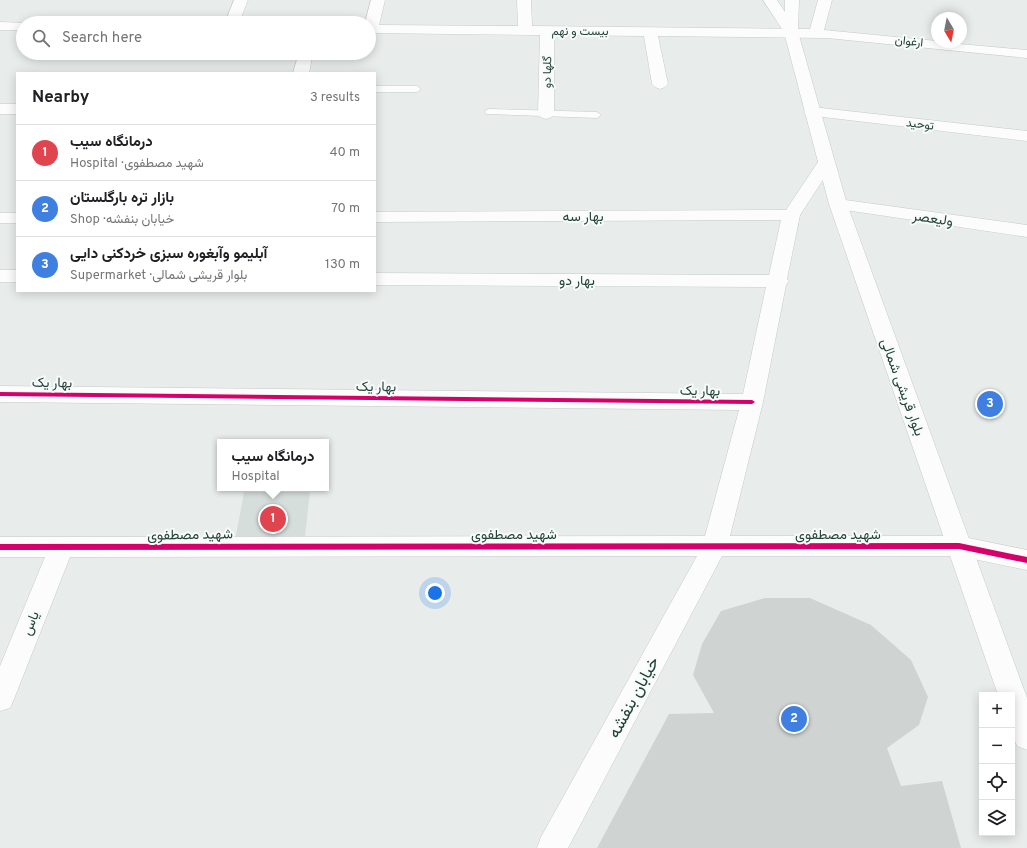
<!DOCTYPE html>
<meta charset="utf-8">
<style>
:root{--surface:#fff;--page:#f6f6f6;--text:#202124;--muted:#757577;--line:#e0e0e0;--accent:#1a73e8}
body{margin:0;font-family:Overpass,Vazirmatn,sans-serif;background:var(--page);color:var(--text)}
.controls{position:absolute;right:12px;bottom:12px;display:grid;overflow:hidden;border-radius:0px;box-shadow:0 2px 10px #0003}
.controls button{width:36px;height:36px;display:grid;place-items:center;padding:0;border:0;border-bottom:1px solid var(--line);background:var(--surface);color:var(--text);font:20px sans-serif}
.compass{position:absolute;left:931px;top:12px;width:36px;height:36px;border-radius:50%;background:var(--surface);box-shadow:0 2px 10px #0003;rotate:170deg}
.you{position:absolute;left:435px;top:593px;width:14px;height:14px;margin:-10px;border:3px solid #fff;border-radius:50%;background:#1a73e8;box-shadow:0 0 0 6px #1a73e833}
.badge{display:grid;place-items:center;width:26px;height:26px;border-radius:50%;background:var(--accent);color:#fff;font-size:13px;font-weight:700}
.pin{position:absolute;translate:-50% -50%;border:2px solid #fff;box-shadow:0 1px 4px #0006}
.popup{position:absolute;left:217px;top:439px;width:112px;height:52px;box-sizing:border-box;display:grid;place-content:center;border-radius:0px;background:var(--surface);filter:drop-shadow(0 1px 3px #0005);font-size:13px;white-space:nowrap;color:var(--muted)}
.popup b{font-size:15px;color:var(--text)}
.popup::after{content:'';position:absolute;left:50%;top:100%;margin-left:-8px;border:8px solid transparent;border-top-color:var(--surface)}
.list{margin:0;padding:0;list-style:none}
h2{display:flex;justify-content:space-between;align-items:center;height:52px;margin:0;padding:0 16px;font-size:17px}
h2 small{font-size:13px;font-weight:400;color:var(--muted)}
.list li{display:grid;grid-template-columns:26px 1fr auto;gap:12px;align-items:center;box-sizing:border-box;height:56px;padding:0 16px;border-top:1px solid var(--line)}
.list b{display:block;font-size:15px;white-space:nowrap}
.list p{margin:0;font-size:13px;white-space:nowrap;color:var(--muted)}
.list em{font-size:13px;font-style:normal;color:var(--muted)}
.icon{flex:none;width:22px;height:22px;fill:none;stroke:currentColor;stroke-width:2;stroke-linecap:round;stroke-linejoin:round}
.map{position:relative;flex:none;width:1027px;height:848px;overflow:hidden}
.search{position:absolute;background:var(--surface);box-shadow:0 2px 10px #0003;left:16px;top:16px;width:360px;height:44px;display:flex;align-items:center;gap:10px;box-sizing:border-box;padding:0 14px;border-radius:22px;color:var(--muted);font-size:15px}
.panel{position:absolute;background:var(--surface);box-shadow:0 2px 10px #0003;left:16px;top:72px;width:360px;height:220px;border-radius:0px}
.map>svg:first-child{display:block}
.built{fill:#d6dedb}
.building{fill:#cfd4d2}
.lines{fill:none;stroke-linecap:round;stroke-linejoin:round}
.service-casing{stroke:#c5cac8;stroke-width:1}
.minor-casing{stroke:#c5cac8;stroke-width:1}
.secondary-casing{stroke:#c3cbc8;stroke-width:1}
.service{fill:#fcfcfc;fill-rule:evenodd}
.minor{fill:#fcfcfc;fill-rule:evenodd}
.secondary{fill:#fcfcfc;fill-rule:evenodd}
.cycleway-casing{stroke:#f7fbf9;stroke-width:2}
.cycleway{fill:#d6006c;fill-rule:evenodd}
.labels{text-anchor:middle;stroke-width:4;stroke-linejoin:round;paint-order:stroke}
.far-street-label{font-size:12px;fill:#24423a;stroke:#f7fbf9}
.street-label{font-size:14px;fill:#24423a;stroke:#f7fbf9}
.near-street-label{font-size:17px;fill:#24423a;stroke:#f7fbf9}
</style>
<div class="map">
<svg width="1027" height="848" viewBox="0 0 1027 848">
<rect width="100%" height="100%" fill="#e8edeb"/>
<path class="built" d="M244 492H310L304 546H234Z"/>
<path class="building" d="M765 598H810L871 625 911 660 928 697 919 725 887 748 901 786 942 781 961 848H597L669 714 714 713 693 675 702 644 721 611Z"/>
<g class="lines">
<defs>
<g id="service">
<path d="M375 86H417L421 89 417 92H375Z"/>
<path d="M489 109 597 112 601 115 597 118 486 114 485 112 486 110Z"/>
</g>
<g id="minor">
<path d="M234 0H248L239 23H225Z"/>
<path d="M371 0H385L379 25 518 26 517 0H531L532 26 810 29 818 0H832L824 30 937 41V42L1027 50V58L827 38 658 36 668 84 665 87 660 89 655 87 652 84 644 36 554 35V114L552 117 546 119 540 117 538 114 540 35 369 33V23H365Z"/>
<path d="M0 22 28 23H23V30H0Z"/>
<path d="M299 53H313L309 73H293Z"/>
<rect x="0" y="104" width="17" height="10"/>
<path d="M812 107 1027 131V141L806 115 804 112 806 109Z"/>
<path d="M826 158 832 159 834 163 800 215 787 279 789 281 786 285 763 402 730 536H959L1027 550V570L959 556H722L568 848H537L541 837 697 556 70 557 14 699 10 708 0 711V666L45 557H0V537L705 536 739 410 0 402V386L743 394 766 287 375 285V273L769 275 781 220 375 222V212L786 210 820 159Z"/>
<path d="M838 199 1027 225V237L832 208 829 204 832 200Z"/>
<rect x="0" y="213" width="17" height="10"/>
<rect x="0" y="270" width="17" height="12"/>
</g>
<path id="secondary" d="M763 0H777L785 12V0H799L798 32 847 204 1027 698V750L1017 746 1012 734V695H998L829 204 784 32Z"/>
</defs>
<use href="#service" class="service-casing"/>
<use href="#minor" class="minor-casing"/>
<use href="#secondary" class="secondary-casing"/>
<use href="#service" class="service"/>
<use href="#minor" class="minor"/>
<use href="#secondary" class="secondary"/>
<defs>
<g id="cycleway">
<path d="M0 392 752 400 755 402 752 404 0 396Z"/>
<path d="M959 543 1027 557V563L959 549 0 550V544Z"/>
</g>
</defs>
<use href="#cycleway" class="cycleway-casing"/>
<use href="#cycleway" class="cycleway"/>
</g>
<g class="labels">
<g class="far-street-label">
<text x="580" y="35">بیست و نهم</text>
<text transform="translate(909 41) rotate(6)" y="4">ارغوان</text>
<text transform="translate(547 72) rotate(-89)" y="4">گلها دو</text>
<text transform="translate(920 124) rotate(7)" y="4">توحید</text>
</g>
<g class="street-label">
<text x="583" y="221">بهار سه</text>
<text transform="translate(933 218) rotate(8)" y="5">ولیعصر</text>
<text x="577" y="285">بهار دو</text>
<text transform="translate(52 382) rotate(1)" y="5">بهار یک</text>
<text transform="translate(376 386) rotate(1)" y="5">بهار یک</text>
<text transform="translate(903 387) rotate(70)" y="5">بلوار قریشی شمالی</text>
<text transform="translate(700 390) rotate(1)" y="5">بهار یک</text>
<text transform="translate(190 534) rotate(-1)" y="5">شهید مصطفوی</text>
<text x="514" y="539">شهید مصطفوی</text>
<text x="838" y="539">شهید مصطفوی</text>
<text transform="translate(30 623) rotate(-68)" y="5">یاس</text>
</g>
<g class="near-street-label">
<text transform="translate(633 697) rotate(-62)" y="6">خیابان بنفشه</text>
</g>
</g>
</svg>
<div class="controls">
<button>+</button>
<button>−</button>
<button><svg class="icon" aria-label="locate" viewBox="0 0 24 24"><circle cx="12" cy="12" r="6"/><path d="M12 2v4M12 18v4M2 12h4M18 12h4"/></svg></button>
<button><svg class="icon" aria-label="layers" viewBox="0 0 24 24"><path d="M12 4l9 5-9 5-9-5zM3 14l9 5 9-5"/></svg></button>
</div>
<svg class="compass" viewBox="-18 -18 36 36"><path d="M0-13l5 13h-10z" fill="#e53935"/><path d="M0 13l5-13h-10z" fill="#757577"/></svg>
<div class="you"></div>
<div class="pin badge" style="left:273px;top:519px;background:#e0444e">1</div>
<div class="popup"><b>درمانگاه سیب</b>Hospital</div>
<div class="pin badge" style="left:794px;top:719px;background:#3f7fe0">2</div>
<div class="pin badge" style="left:990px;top:404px;background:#3f7fe0">3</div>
<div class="search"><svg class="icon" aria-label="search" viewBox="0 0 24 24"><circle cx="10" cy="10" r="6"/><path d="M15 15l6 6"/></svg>Search here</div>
<section class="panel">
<h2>Nearby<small>3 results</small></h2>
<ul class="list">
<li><span class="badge" style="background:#e0444e">1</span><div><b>درمانگاه سیب</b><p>Hospital · شهید مصطفوی</p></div><em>40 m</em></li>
<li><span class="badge" style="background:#3f7fe0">2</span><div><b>بازار تره بارگلستان</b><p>Shop · خیابان بنفشه</p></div><em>70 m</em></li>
<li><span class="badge" style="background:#3f7fe0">3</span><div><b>آبلیمو وآبغوره سبزی خردکنی دایی</b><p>Supermarket · بلوار قریشی شمالی</p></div><em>130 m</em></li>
</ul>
</section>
</div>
